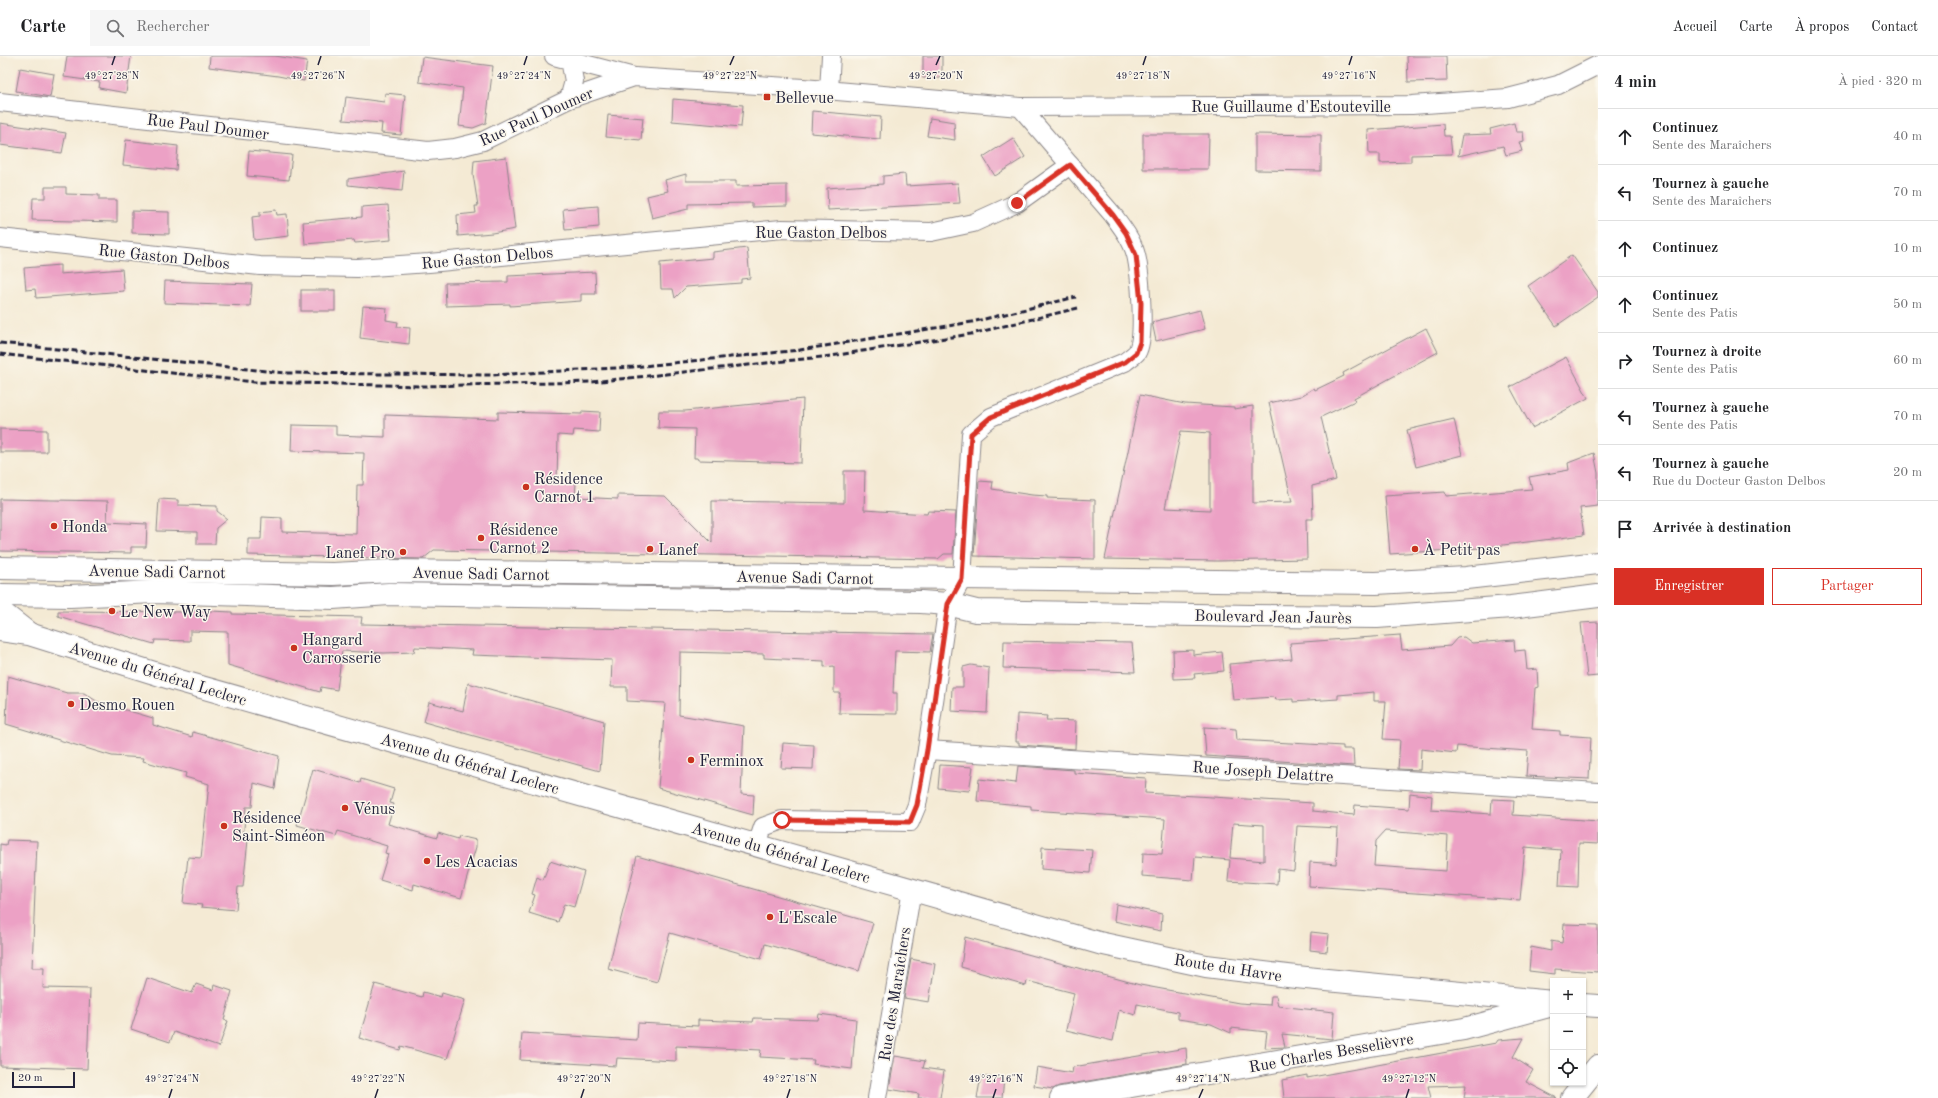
<!DOCTYPE html>
<html lang="fr">
<meta charset="utf-8">
<style>
:root{--surface:#fff;--page:#f6f6f6;--text:#202124;--muted:#757577;--line:#e0e0e0;--accent:#d93025}
body{margin:0;font-family:"Old Standard TT",serif;background:var(--page);color:var(--text)}
.controls{position:absolute;right:12px;bottom:12px;display:grid;overflow:hidden;border-radius:0px;box-shadow:0 1px 3px #0004}
.controls button{width:36px;height:36px;display:grid;place-items:center;padding:0;border:0;border-bottom:1px solid var(--line);background:var(--surface);color:var(--text);font:20px sans-serif}
.scale{position:absolute;left:12px;bottom:10px;width:63px;box-sizing:border-box;padding-left:4px;border:2px solid #22223b;border-top:0;font-size:11px;line-height:14px;white-space:nowrap;color:#22223b;-webkit-text-stroke:3px #fbf7ec;paint-order:stroke}
.stop{position:absolute;width:12px;height:12px;margin:-9px;border:3px solid #d93025;border-radius:50%;background:#fff}
.stop.end{background:#d93025;border-color:#fff;box-shadow:0 1px 4px #0008}
.list{margin:0;padding:0;list-style:none}
h2{display:flex;justify-content:space-between;align-items:center;height:52px;margin:0;padding:0 16px;font-size:17px}
h2 small{font-size:13px;font-weight:400;color:var(--muted)}
.list li{display:grid;grid-template-columns:26px 1fr auto;gap:12px;align-items:center;box-sizing:border-box;height:56px;padding:0 16px;border-top:1px solid var(--line)}
.list b{display:block;font-size:15px;white-space:nowrap}
.list p{margin:0;font-size:13px;white-space:nowrap;color:var(--muted)}
.list em{font-size:13px;font-style:normal;color:var(--muted)}
.actions{display:flex;gap:8px;padding:12px 16px}
.actions a{flex:1;padding:9px 0;border:1px solid var(--accent);border-radius:0px;text-align:center;font-size:14px;color:var(--accent)}
.actions .main{background:var(--accent);color:#fff}
.icon{flex:none;width:22px;height:22px;fill:none;stroke:currentColor;stroke-width:2;stroke-linecap:round;stroke-linejoin:round}
.map{position:relative;flex:none;width:1598px;height:1042px;overflow:hidden}
header{display:flex;align-items:center;gap:24px;box-sizing:border-box;height:56px;padding:0 20px;background:var(--surface);border-bottom:1px solid var(--line)}
header strong{font-size:19px}
nav{display:flex;gap:22px;margin-inline-start:auto;font-size:14px}
.search{width:280px;height:36px;background:var(--page);display:flex;align-items:center;gap:10px;box-sizing:border-box;padding:0 14px;border-radius:0px;color:var(--muted);font-size:15px}
main{display:flex}
aside{flex:1;background:var(--surface)}
.map>svg:first-child{display:block}
.building{fill:#eca1c5;fill-rule:evenodd}
.lines{fill:none;stroke-linecap:round;stroke-linejoin:round}
.minor-casing{stroke:#8b8688;stroke-width:20}
.tertiary-casing{stroke:#8b8688;stroke-width:24}
.secondary-casing{stroke:#8b8688;stroke-width:24}
.minor{stroke:#fff;stroke-width:18}
.tertiary{stroke:#fff;stroke-width:22}
.secondary{stroke:#fff;stroke-width:22}
.rail{stroke:#22223b;stroke-width:3;stroke-dasharray:6 3;stroke-linecap:butt}
.route{stroke:#d93025;stroke-width:5}
.ticks{fill:none;stroke:#22223b;stroke-width:1.5}
.poi-dot{fill:#c8321e;stroke:#fbf7ec;stroke-width:1.5}
.labels{text-anchor:middle;stroke-width:3;stroke-linejoin:round;paint-order:stroke}
.poi-label{font-size:16px;fill:#22223b;stroke:#fbf7ec;text-anchor:start}
.street-label{font-size:16px;fill:#22223b;stroke:#fbf7ec}
.ticks-label{font-size:10px;text-anchor:middle;fill:#22223b;stroke:#fbf7ec;stroke-width:3;stroke-linejoin:round;paint-order:stroke}
</style>
<header>
<strong>Carte</strong>
<div class="search"><svg class="icon" aria-label="search" viewBox="0 0 24 24"><circle cx="10" cy="10" r="6"/><path d="M15 15l6 6"/></svg>Rechercher</div>
<nav><a>Accueil</a><a>Carte</a><a>À propos</a><a>Contact</a></nav>
</header>
<main>
<div class="map">
<svg width="1598" height="1042" viewBox="0 0 1598 1042">
<rect width="100%" height="100%" fill="#fbf7ec"/>
<filter id="ink" filterUnits="userSpaceOnUse"><feTurbulence type="fractalNoise" baseFrequency=".025" numOctaves="2"/><feDisplacementMap in="SourceGraphic" scale="8" xChannelSelector="R" yChannelSelector="G"/><feConvolveMatrix kernelMatrix="1 2 1 2 8 2 1 2 1" color-interpolation-filters="sRGB"/></filter>
<filter id="wash" filterUnits="userSpaceOnUse"><feTurbulence type="fractalNoise" baseFrequency=".012" numOctaves="4" result="noise"/><feDisplacementMap in="SourceGraphic" scale="16" xChannelSelector="R" yChannelSelector="G"/><feGaussianBlur stdDeviation="0.9" result="paint"/><feColorMatrix in="noise" values="0 0 0 0 0 0 0 0 0 0 0 0 0 0 0 0 0 1.4 0 .05"/><feComposite in="paint" operator="in"/></filter>
<g filter="url(#wash)">
<rect width="100%" height="100%" fill="#f4ead4"/>
<g id="blocks">
<g class="building">
<path d="M67 0H131L126 37 99 32 100 26 64 21Z"/>
<path d="M210 0H275L307 5 304 25 278 20 209 11Z"/>
<rect x="923" y="0" width="19" height="22"/>
<path d="M1407 0H1446L1447 25 1408 26Z"/>
<path d="M422 1 493 10 486 67 473 72 459 70 463 32 419 26Z"/>
<path d="M20 12 54 18 50 41 16 35Z"/>
<path d="M385 37 405 39 401 79 381 77 382 67 343 64 346 41 384 46Z"/>
<path d="M673 43 743 49 741 71 672 65Z"/>
<path d="M812 55 881 61 880 83 811 77Z"/>
<path d="M608 59 643 62 641 84 606 81Z"/>
<path d="M930 62 954 66 955 84 927 80Z"/>
<path d="M0 67 66 77 62 97 0 89Z"/>
<path d="M1514 67 1516 76H1523L1524 85 1519 86 1522 95 1506 99 1503 90 1458 100 1462 79 1491 78 1490 73Z"/>
<path d="M1443 68 1444 80H1450L1452 98 1411 99V106L1380 107V98H1369L1368 74Z"/>
<path d="M1143 78H1209L1208 113H1143Z"/>
<path d="M1255 78 1321 79V115L1255 114Z"/>
<path d="M1013 82 1025 101 995 120 983 101Z"/>
<path d="M126 84 178 90 176 114 123 109Z"/>
<path d="M249 95 292 99 289 124 247 120Z"/>
<path d="M506 101 515 173 492 177 458 180 457 159 476 157 475 150H478L473 118 474 105Z"/>
<path d="M404 115 402 135 348 129V123Z"/>
<path d="M686 118V125H736V130L787 129V150L752 151V147L688 148V153L652 162 647 140 668 135 665 124Z"/>
<path d="M905 118 906 130 958 127 960 147 828 154 827 132 883 128V120Z"/>
<path d="M45 131H66V138L99 139V144H117V166L32 164 33 142H45Z"/>
<path d="M388 149 391 184 355 187 354 184 305 188 303 166 362 161V151Z"/>
<path d="M598 150 599 171 565 174 563 153Z"/>
<path d="M276 154 277 159 287 158 289 180 254 184 252 161 260 160V156Z"/>
<path d="M132 155 169 156V178L132 177Z"/>
<path d="M747 192 750 222 741 223V227L686 231 675 242 673 233H661L660 207 713 202V196Z"/>
<path d="M1572 199 1598 236V241L1556 270 1528 230Z"/>
<path d="M60 209V218L122 213 124 235 36 242 35 233 26 234 24 212Z"/>
<path d="M595 216 596 238H581V245L510 250V248L446 250 445 227 508 226V220Z"/>
<path d="M165 225 252 228 250 250 164 247Z"/>
<rect x="301" y="234" width="34" height="21"/>
<path d="M363 250 387 252 386 264 398 266 397 271 410 272 409 288 360 282Z"/>
<path d="M1200 254 1205 273 1156 285 1152 266Z"/>
<path d="M1426 272 1438 296 1354 342 1355 345 1321 361 1336 424 1312 430 1313 463H1306L1307 503 1217 505 1105 503 1140 339 1185 348 1234 351V353L1253 350V447L1292 446 1269 347 1301 340 1314 332 1315 334 1344 320 1343 317ZM1181 375 1210 377V454L1165 452Z"/>
<path d="M1566 301 1588 342 1532 372 1510 331Z"/>
<path d="M803 343 801 407 698 404 697 402H694L695 373 658 372 659 355H685Z"/>
<path d="M582 355 600 356 599 376 574 374 573 380 558 379 557 426 576 427 575 441 618 443V439L665 440 712 487V445L844 447V415H865L864 454 927 458 928 455 956 456 953 498H944L938 503 434 494 423 503 248 499V483H261L262 461 282 462V476L356 478 357 429H363L364 397 291 395 292 369 336 370V379L385 381V359L498 363V356L582 358Z"/>
<path d="M1454 363 1462 399 1416 411 1407 374Z"/>
<path d="M0 373 47 374V396H0Z"/>
<path d="M1594 397 1598 417V450L1580 452 1584 479 1479 492 1390 498 1385 440 1445 436 1446 440 1532 433 1529 421 1569 414 1568 407Z"/>
<path d="M979 425 993 426 992 433 1032 439 1047 440V442L1095 444V503L974 500Z"/>
<path d="M0 443 108 445 107 466 147 468 146 491H131V497L0 495Z"/>
<path d="M159 443 178 444V449L217 450V455L227 463 216 472 215 488H197V476L157 475Z"/>
<path d="M190 554 232 556V558L362 561 361 568 933 578 930 596 895 595 893 637H897V658L839 657 840 637H834V610L824 611V605L764 602V598L680 596 679 659 744 670 741 738 754 739 753 759 658 732 665 647 627 645V631H611L612 604 472 599 473 594 415 591 414 596 384 597 342 595 337 634 321 631 320 636 228 609V576L190 575V585L155 584 154 588 58 560V555L190 556Z"/>
<path d="M1598 566V620L1587 621 1581 567Z"/>
<path d="M1400 579 1402 594 1450 590 1457 582 1464 581 1472 587 1514 584 1515 595 1525 594 1527 614 1537 613 1538 631 1535 632 1532 673 1560 675V679L1591 681 1589 723 1526 720 1528 695 1457 690 1456 697 1421 693 1420 714 1398 713 1400 684 1383 683 1386 645H1374V636L1338 639V643L1293 646V643L1276 644 1273 641 1233 644 1229 608 1292 603 1290 587Z"/>
<path d="M1004 585 1132 587 1135 616 1003 612Z"/>
<path d="M1193 594V599L1222 596 1224 615 1194 618 1195 622 1174 623 1173 595Z"/>
<path d="M971 609 989 612 987 657 951 655 952 631H963V611Z"/>
<path d="M8 620 67 637H84L98 646 153 662V669L192 681 193 676 279 700 275 733 254 727 252 751H246L243 783 248 784 243 831H238L236 854 201 851 202 849 183 847 188 801 201 802 209 728 185 721 186 717 143 705 144 702 112 700 6 668Z"/>
<path d="M468 627 604 665 600 715 424 666 429 646 463 655Z"/>
<path d="M1017 658 1047 660 1046 664 1076 665 1075 693 1019 689V686H1016Z"/>
<path d="M1204 671 1236 673 1237 684 1343 690V693H1353L1354 710 1206 700Z"/>
<path d="M783 687 814 689 813 713 781 712Z"/>
<path d="M940 709 973 711 969 735 938 732Z"/>
<path d="M1018 710 1074 714V717L1146 722 1145 737 1313 747V755L1354 759 1355 749 1409 753 1410 737 1432 740 1431 754 1491 758 1492 743 1514 744 1513 759 1598 765V788L1579 787 1578 831 1559 830 1561 794 1525 791 1520 844 1309 830 1310 806 1336 808 1338 772 1297 770 1294 815 1278 813 1277 828 1228 825 1230 804 1195 801 1193 824 1142 820 1143 797 1162 798 1165 763 1031 754V750L977 745 979 723 1016 727ZM1233 767 1264 769V805L1230 802ZM1385 775 1448 780 1446 815 1374 810 1376 785Z"/>
<path d="M313 713 360 727 361 723 394 733 390 747 394 748 388 768 437 782 438 777 458 783 459 780 476 784V791L461 842 414 828 413 834 380 824 388 798 385 797 387 790 338 775 336 780 297 769Z"/>
<path d="M7 784 37 785 32 912H44L43 932 90 933 87 1013 0 1010V788L6 789Z"/>
<path d="M1042 791 1092 794 1090 817 1041 813Z"/>
<path d="M637 800 873 867 859 915 765 888 761 903 670 877 657 926 608 913Z"/>
<path d="M550 805 584 816 574 851 564 848 558 866 529 857 535 839 532 838 537 821 543 824Z"/>
<path d="M1116 848 1162 858 1161 875 1114 865Z"/>
<path d="M1564 868 1598 869V916L1555 913V918L1529 915 1531 891 1551 895V885L1562 887Z"/>
<path d="M1311 876 1329 878 1327 896 1310 894Z"/>
<path d="M965 881 1140 929 1239 947 1270 949 1271 940H1276L1278 950 1334 956 1332 983 1282 978 1285 991 1265 992 1267 976 1231 972V977L1211 968 1178 963V956L1137 948 1135 959 1119 954 1113 985 1066 974 1074 937 1027 925 1026 930 961 911Z"/>
<path d="M911 903 935 908 929 946 904 942Z"/>
<path d="M147 922 192 937 196 928 213 934 214 929 232 935 224 964 228 965 219 991 174 976 170 986 131 973Z"/>
<path d="M375 928 422 941 423 936 441 941 442 937 465 944 447 1003 401 990 400 994 359 982Z"/>
<path d="M819 958 856 963 852 1013 813 1008 814 1004 760 1001 761 994 676 990V1005L617 1002 616 1010 520 1004 522 977 637 984 638 967 698 970V964L753 966 754 962 818 964Z"/>
<path d="M1523 982 1513 1001 1533 1014 1526 1026 1557 1042H1464L1466 1029 1428 1030 1431 1042H1284L1282 1024 1307 1019V1022L1496 987 1498 984Z"/>
<path d="M1186 992 1187 1008 1059 1030 1053 1033 1034 1030 1037 1011 1072 1017 1073 1011Z"/>
<path d="M895 1000 925 1005 923 1012 944 1015 940 1042H918L919 1038 889 1033Z"/>
<path d="M981 1020 1004 1023 1002 1042H977Z"/>
</g>
</g>
</g>
<g filter="url(#ink)">
<use href="#blocks" fill-opacity="0" stroke="#8b8688" stroke-width="1"/>
<g class="lines">
<defs>
<g id="minor">
<path d="M554 0 634 21"/>
<path d="M829 34 831 0"/>
<path d="M569 43 574 25 570 4"/>
<path d="M0 46 428 95 455 92 483 85 569 43 634 21 803 32 1020 51 1412 49 1508 42 1558 29 1598 9"/>
<path d="M0 182 260 210 357 212 429 207 782 173 931 176 973 167 1017 147 1070 109"/>
<path d="M927 694 1598 736"/>
<path d="M757 789 763 771 782 764 910 766 917 749 927 694 948 548 962 523 971 378 991 361 1125 306C1128 303 1134 300 1137 296 1146 281 1140 216 1136 199 1132 184 1122 171 1113 159L1020 51"/>
<path d="M877 1042 912 833"/>
</g>
<g id="tertiary">
<path d="M1061 1042 1464 973 1553 949"/>
<path d="M1572 1042 1598 1010"/>
</g>
<g id="secondary">
<path d="M0 512 333 518 392 515 1376 527 1466 522 1598 507"/>
<path d="M0 539 70 540 155 536 333 542 389 538 921 546 948 548 976 555 1251 560 1377 561 1511 551 1598 540"/>
<path d="M0 555 28 577"/>
<path d="M0 574 29 578 180 625 1099 887 1206 910 1296 921 1553 946"/>
<path d="M1583 949 1598 950"/>
</g>
</defs>
<use href="#minor" class="minor-casing"/>
<use href="#tertiary" class="tertiary-casing"/>
<use href="#secondary" class="secondary-casing"/>
<use href="#minor" class="minor"/>
<use href="#tertiary" class="tertiary"/>
<use href="#secondary" class="secondary"/>
<g class="rail">
<path d="M0 287 285 317 492 319 633 311 800 294 972 266 1076 241"/>
<path d="M0 298 254 326 423 330 592 326 831 300 971 278 1078 252"/>
</g>
</g>
</g>
<g class="lines" filter="url(#ink)">
<path class="route" d="M782 764 910 766 917 749 927 694 948 548 962 523 971 378 991 361 1125 306 1136 297 1140 286 1141 247 1136 199 1126 177 1113 159 1070 109 1017 147"/>
</g>
<path class="ticks" d="M112 9 115 0M318 9 321 0M524 9 527 0M730 9 734 0M936 9 940 0M1143 9 1146 0M1349 9 1352 0M169 1042 172 1033M375 1042 378 1033M581 1042 584 1033M787 1042 790 1033M993 1042 996 1033M1199 1042 1203 1033M1406 1042 1409 1033"/>
<g class="poi-dot">
<rect x="763" y="37" width="8" height="8" rx="2"/>
<circle cx="526" cy="431" r="4"/>
<circle cx="54" cy="470" r="4"/>
<circle cx="481" cy="482" r="4"/>
<circle cx="650" cy="493" r="4"/>
<circle cx="1415" cy="493" r="4"/>
<circle cx="403" cy="496" r="4"/>
<circle cx="112" cy="555" r="4"/>
<circle cx="294" cy="592" r="4"/>
<circle cx="71" cy="648" r="4"/>
<circle cx="691" cy="704" r="4"/>
<circle cx="345" cy="752" r="4"/>
<circle cx="224" cy="770" r="4"/>
<circle cx="427" cy="805" r="4"/>
<circle cx="770" cy="861" r="4"/>
</g>
<g class="labels">
<g class="poi-label">
<text x="775" y="47">Bellevue</text>
<text x="534" y="428">Résidence<tspan x="534" dy="18">Carnot 1</tspan></text>
<text x="62" y="476">Honda</text>
<text x="489" y="479">Résidence<tspan x="489" dy="18">Carnot 2</tspan></text>
<text x="658" y="499">Lanef</text>
<text x="1423" y="499">À Petit pas</text>
<text x="395" y="502" text-anchor="end">Lanef Pro</text>
<text x="120" y="561">Le New Way</text>
<text x="302" y="589">Hangard<tspan x="302" dy="18">Carrosserie</tspan></text>
<text x="79" y="654">Desmo Rouen</text>
<text x="699" y="710">Ferminox</text>
<text x="353" y="758">Vénus</text>
<text x="232" y="767">Résidence<tspan x="232" dy="18">Saint-Siméon</tspan></text>
<text x="435" y="811">Les Acacias</text>
<text x="778" y="867">L'Escale</text>
</g>
<g class="street-label">
<text x="1291" y="56">Rue Guillaume d'Estouteville</text>
<text transform="translate(536 60) rotate(-24)" y="6">Rue Paul Doumer</text>
<text transform="translate(208 70) rotate(7)" y="6">Rue Paul Doumer</text>
<text x="821" y="182">Rue Gaston Delbos</text>
<text transform="translate(164 200) rotate(6)" y="6">Rue Gaston Delbos</text>
<text transform="translate(487 201) rotate(-5)" y="6">Rue Gaston Delbos</text>
<text transform="translate(157 515) rotate(1)" y="6">Avenue Sadi Carnot</text>
<text transform="translate(481 517) rotate(1)" y="6">Avenue Sadi Carnot</text>
<text transform="translate(805 521) rotate(1)" y="6">Avenue Sadi Carnot</text>
<text transform="translate(1273 560) rotate(1)" y="6">Boulevard Jean Jaurès</text>
<text transform="translate(158 617) rotate(17)" y="6">Avenue du Général Leclerc</text>
<text transform="translate(470 707) rotate(16)" y="6">Avenue du Général Leclerc</text>
<text transform="translate(1263 715) rotate(4)" y="6">Rue Joseph Delattre</text>
<text transform="translate(781 796) rotate(16)" y="6">Avenue du Général Leclerc</text>
<text transform="translate(1228 911) rotate(9)" y="6">Route du Havre</text>
<text transform="translate(894 938) rotate(-81)" y="6">Rue des Maraîchers</text>
<text transform="translate(1331 996) rotate(-10)" y="6">Rue Charles Besselièvre</text>
</g>
</g>
<g class="ticks-label">
<text x="112" y="23">49°27'28"N</text>
<text x="318" y="23">49°27'26"N</text>
<text x="524" y="23">49°27'24"N</text>
<text x="730" y="23">49°27'22"N</text>
<text x="936" y="23">49°27'20"N</text>
<text x="1143" y="23">49°27'18"N</text>
<text x="1349" y="23">49°27'16"N</text>
<text x="172" y="1026">49°27'24"N</text>
<text x="378" y="1026">49°27'22"N</text>
<text x="584" y="1026">49°27'20"N</text>
<text x="790" y="1026">49°27'18"N</text>
<text x="996" y="1026">49°27'16"N</text>
<text x="1203" y="1026">49°27'14"N</text>
<text x="1409" y="1026">49°27'12"N</text>
</g>
</svg>
<div class="controls">
<button>+</button>
<button>−</button>
<button><svg class="icon" aria-label="locate" viewBox="0 0 24 24"><circle cx="12" cy="12" r="6"/><path d="M12 2v4M12 18v4M2 12h4M18 12h4"/></svg></button>
</div>
<div class="scale">20 m</div>
<div class="stop" style="left:782px;top:764px"></div>
<div class="stop end" style="left:1017px;top:147px"></div>
</div>
<aside>
<h2>4 min<small>À pied · 320 m</small></h2>
<ul class="list">
<li><svg class="icon" aria-label="ahead" viewBox="0 0 24 24"><path d="M12 20V5M6 11l6-6 6 6"/></svg><div><b>Continuez</b><p>Sente des Maraîchers</p></div><em>40 m</em></li>
<li><svg class="icon" aria-label="left" viewBox="0 0 24 24"><path d="M17 20v-9H6M10 6l-5 5 5 5"/></svg><div><b>Tournez à gauche</b><p>Sente des Maraîchers</p></div><em>70 m</em></li>
<li><svg class="icon" aria-label="ahead" viewBox="0 0 24 24"><path d="M12 20V5M6 11l6-6 6 6"/></svg><div><b>Continuez</b></div><em>10 m</em></li>
<li><svg class="icon" aria-label="ahead" viewBox="0 0 24 24"><path d="M12 20V5M6 11l6-6 6 6"/></svg><div><b>Continuez</b><p>Sente des Patis</p></div><em>50 m</em></li>
<li><svg class="icon" aria-label="right" viewBox="0 0 24 24"><path d="M7 20v-9h11M14 6l5 5-5 5"/></svg><div><b>Tournez à droite</b><p>Sente des Patis</p></div><em>60 m</em></li>
<li><svg class="icon" aria-label="left" viewBox="0 0 24 24"><path d="M17 20v-9H6M10 6l-5 5 5 5"/></svg><div><b>Tournez à gauche</b><p>Sente des Patis</p></div><em>70 m</em></li>
<li><svg class="icon" aria-label="left" viewBox="0 0 24 24"><path d="M17 20v-9H6M10 6l-5 5 5 5"/></svg><div><b>Tournez à gauche</b><p>Rue du Docteur Gaston Delbos</p></div><em>20 m</em></li>
<li><svg class="icon" aria-label="arrive" viewBox="0 0 24 24"><path d="M6 21V4h12l-3 4 3 4H6"/></svg><div><b>Arrivée à destination</b></div></li>
</ul>
<div class="actions"><a class="main">Enregistrer</a><a>Partager</a></div>
</aside>
</main>
